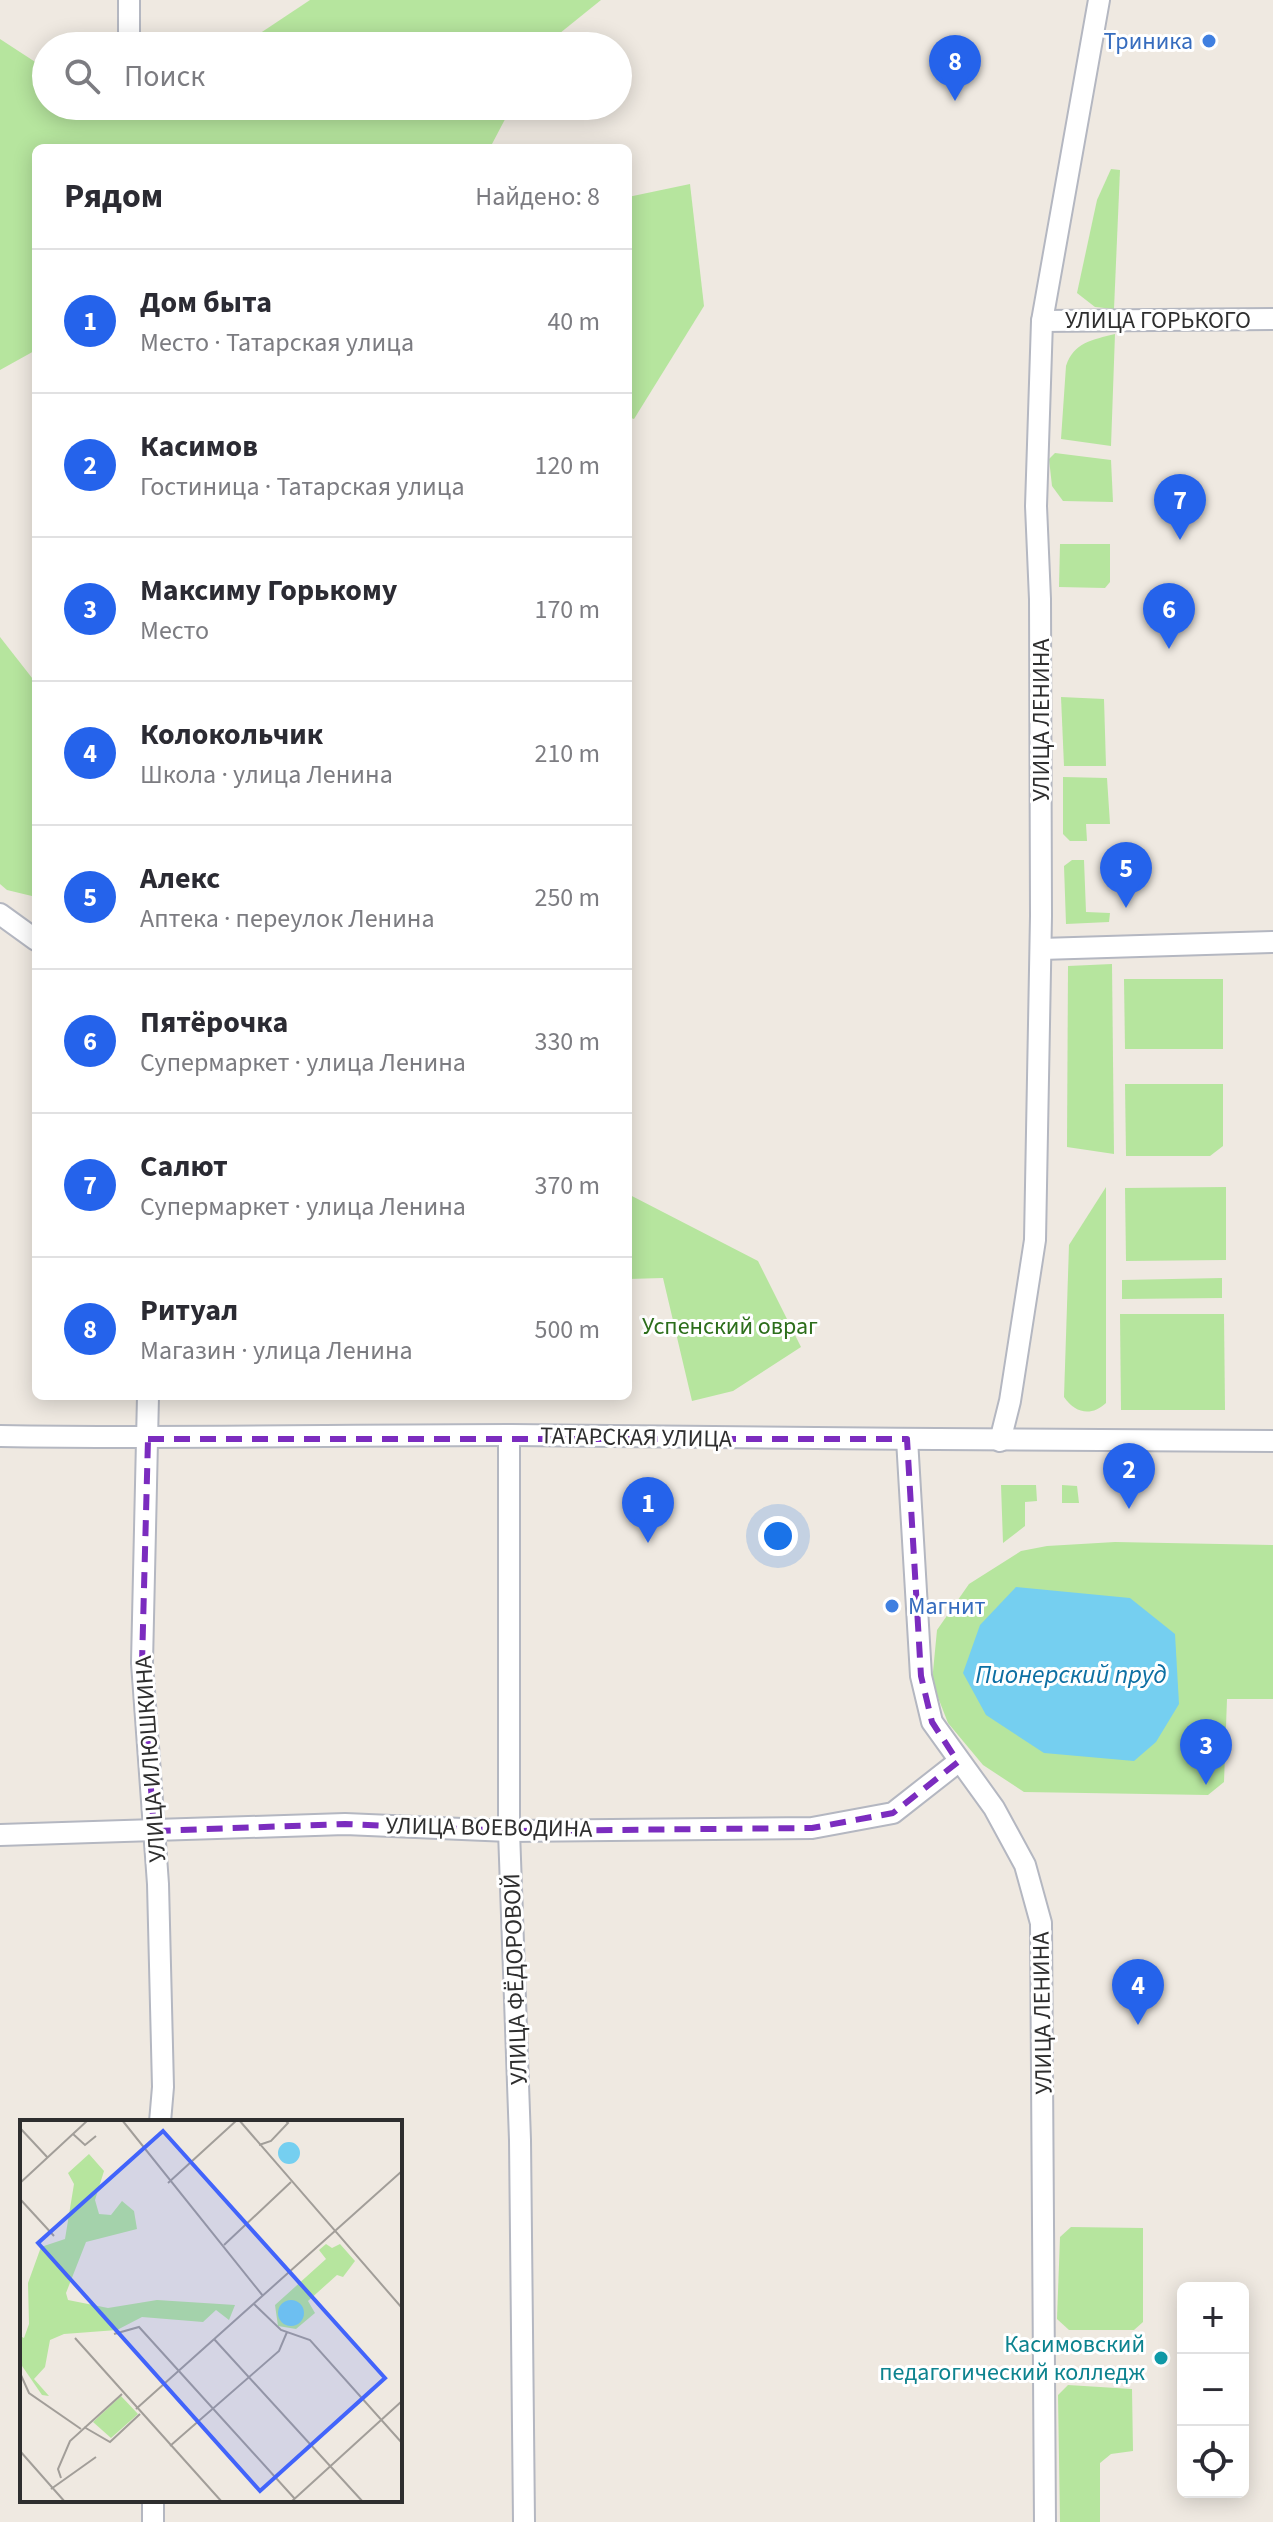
<!DOCTYPE html>
<html lang="ru">
<meta charset="utf-8">
<style>
:root{--surface:#fff;--page:#f7f7f7;--text:#2b2b33;--muted:#7c7c81;--line:#e1e1e2;--accent:#2563eb}
body{margin:0;font-family:"Source Sans 3",sans-serif;background:var(--page);color:var(--text)}
.controls{position:absolute;right:24px;bottom:24px;display:grid;overflow:hidden;border-radius:12px;box-shadow:0 4px 20px #0003}
.controls button{width:72px;height:72px;display:grid;place-items:center;padding:0;border:0;border-bottom:2px solid var(--line);background:var(--surface);color:var(--text);font:40px sans-serif}
.you{position:absolute;left:778px;top:1536px;width:28px;height:28px;margin:-20px;border:6px solid #fff;border-radius:50%;background:#1a73e8;box-shadow:0 0 0 12px #1a73e833}
.badge{display:grid;place-items:center;width:52px;height:52px;border-radius:50%;background:var(--accent);color:#fff;font-size:26px;font-weight:700}
.pin{position:absolute;translate:-50% -66px;filter:drop-shadow(0 2px 4px #0008)}
.pin::after{content:'';position:absolute;top:42px;width:28px;height:24px;background:inherit;clip-path:polygon(0 0,100% 0,50% 100%)}
.list{margin:0;padding:0;list-style:none}
h2{display:flex;justify-content:space-between;align-items:center;height:104px;margin:0;padding:0 32px;font-size:34px}
h2 small{font-size:26px;font-weight:400;color:var(--muted)}
.list li{display:grid;grid-template-columns:52px 1fr auto;gap:24px;align-items:center;box-sizing:border-box;height:144px;padding:0 32px;border-top:2px solid var(--line)}
.list b{display:block;font-size:30px;white-space:nowrap}
.list p{margin:0;font-size:26px;white-space:nowrap;color:var(--muted)}
.list em{font-size:26px;font-style:normal;color:var(--muted)}
.icon{flex:none;width:44px;height:44px;fill:none;stroke:currentColor;stroke-width:2;stroke-linecap:round;stroke-linejoin:round}
.map{position:relative;flex:none;width:1273px;height:2522px;overflow:hidden}
.search{position:absolute;background:var(--surface);box-shadow:0 4px 20px #0003;left:32px;top:32px;width:600px;height:88px;display:flex;align-items:center;gap:20px;box-sizing:border-box;padding:0 28px;border-radius:44px;color:var(--muted);font-size:30px}
.panel{position:absolute;background:var(--surface);box-shadow:0 4px 20px #0003;left:32px;top:144px;width:600px;height:1256px;border-radius:12px}
.map>svg:first-child{display:block}
.green{fill:#b6e59e}
.water{fill:#75cff0}
.lines{fill:none;stroke-linecap:round;stroke-linejoin:round}
.minor-casing{stroke:#b4b7c1;stroke-width:24}
.minor{stroke:#fff;stroke-width:20}
.marked{fill:none;stroke:#7b2cbf;stroke-width:6;stroke-dasharray:16 10;stroke-linejoin:round}
.shop-dot{fill:#3f7fe0;stroke:#fff;stroke-width:3}
.culture-dot{fill:#0f9aa8;stroke:#fff;stroke-width:3}
.labels{text-anchor:middle;stroke-width:6;stroke-linejoin:round;paint-order:stroke}
.shop-label{font-size:24px;fill:#366cbe;stroke:#fff;text-anchor:end}
.street-label{font-size:24px;fill:#2e2e2e;stroke:#fff}
.park-label{font-size:24px;fill:#2c6e1b;stroke:#fff}
.culture-label{font-size:24px;fill:#0d838f;stroke:#fff;text-anchor:end}
.water-label{font-size:26px;font-style:italic;fill:#0d6fa3;stroke:#fff}
.inset-road{fill:none;stroke:#a29e99;stroke-width:2}
.view{fill:#4264fb;fill-opacity:0.15;stroke:#4264fb;stroke-width:4}
.inset-edge{fill:none;stroke:#2e2e2e;stroke-width:4}
</style>
<div class="map">
<svg width="1273" height="2522" viewBox="0 0 1273 2522">
<rect width="100%" height="100%" fill="#efe9e1"/>
<g class="green">
<path d="M310 0H601L544 46H241Z"/>
<path d="M0 39 46 69V106H128L174 114 182 106H512L492 144 495 148H36V350L0 370Z"/>
<path d="M1111 169 1120 170 1114 309 1095 307 1077 293 1097 200Z"/>
<path d="M690 184 704 306 634 419 628 417V197Z"/>
<path d="M1115 334 1111 446 1061 439 1066 366C1074 342 1092 340 1115 334Z"/>
<path d="M1055 453 1111 460 1113 502 1063 501 1052 486 1049 459Z"/>
<path d="M1060 544H1110V582L1105 588 1059 587Z"/>
<path d="M0 637 36 683V897L7 890 0 884Z"/>
<path d="M1061 697 1104 699 1106 766H1064Z"/>
<path d="M1063 777 1107 778 1110 824H1086L1087 841H1070L1063 834Z"/>
<path d="M1072 860H1084L1086 912 1110 913 1109 922 1066 924 1064 866Z"/>
<path d="M1112 964 1114 1154 1067 1147 1068 966Z"/>
<path d="M1124 979H1223V1049H1125Z"/>
<path d="M1125 1084H1223V1146L1210 1156H1126Z"/>
<path d="M1106 1187V1403C1091 1417 1075 1413 1064 1397L1069 1245Z"/>
<path d="M1226 1187V1260L1126 1261 1125 1188Z"/>
<path d="M628 1194 758 1261 801 1347 733 1391 692 1401 663 1278 628 1279Z"/>
<path d="M1222 1278V1298L1122 1299V1280Z"/>
<path d="M1120 1314H1224L1225 1410H1121Z"/>
<path d="M1001 1485H1036L1037 1501 1025 1502V1526L1003 1543Z"/>
<path d="M1062 1485 1077 1486 1079 1503H1062Z"/>
<path d="M1115 1542 1273 1545V1699H1227L1224 1782 1208 1795 1024 1792 983 1765 948 1723 932 1682 937 1630 969 1584 1021 1551 1047 1546Z"/>
<path d="M1071 2227 1143 2228V2322L1134 2330H1069L1057 2319 1060 2237Z"/>
<path d="M1068 2385 1132 2389 1133 2451 1111 2454 1100 2463V2522H1060L1058 2395Z"/>
</g>
<path class="water" d="M1016 1587 1130 1598 1175 1634 1179 1704 1156 1742 1134 1761 1044 1753 986 1715 963 1673 980 1625Z"/>
<g class="lines">
<defs>
<g id="minor">
<path d="M129 0V40"/>
<path d="M1042 321 1273 319"/>
<path d="M0 914 36 940"/>
<path d="M1041 949 1273 942"/>
<path d="M148 1396 142 1663 158 1884 163 2087 160 2122"/>
<path d="M509 1435V1831L520 2140 524 2522"/>
<path d="M0 1436C171 1439 341 1435 512 1435 766 1437 1019 1441 1273 1441"/>
<path d="M907 1439 921 1676 932 1722 994 1808 1025 1865 1041 1923 1045 2522"/>
<path d="M1000 1441 1010 1401 1035 1240 1041 916 1040 599 1036 506 1042 321 1099 0"/>
<path d="M0 1835 345 1824 509 1831 812 1828 893 1813 958 1762"/>
<path d="M153 2500V2522"/>
</g>
</defs>
<use href="#minor" class="minor-casing"/>
<use href="#minor" class="minor"/>
</g>
<path class="marked" d="M148 1439H907L921 1676 932 1722 958 1762 893 1813 812 1828 509 1831 345 1824 154 1831 142 1663Z"/>
<g class="shop-dot">
<circle cx="1209" cy="41" r="8"/>
<circle cx="892" cy="1606" r="8"/>
</g>
<circle class="culture-dot" cx="1161" cy="2358" r="8"/>
<g class="labels">
<g class="shop-label">
<text x="1193" y="49">Триника</text>
<text x="908" y="1614" text-anchor="start">Магнит</text>
</g>
<g class="street-label">
<text x="1158" y="328">УЛИЦА ГОРЬКОГО</text>
<text transform="translate(1041 720) rotate(-90)" y="8">УЛИЦА ЛЕНИНА</text>
<text transform="translate(636 1437) rotate(1)" y="8">ТАТАРСКАЯ УЛИЦА</text>
<text transform="translate(150 1759) rotate(-94)" y="8">УЛИЦА ИЛЮШКИНА</text>
<text transform="translate(489 1827) rotate(1)" y="8">УЛИЦА ВОЕВОДИНА</text>
<text transform="translate(515 1979) rotate(-92)" y="8">УЛИЦА ФЁДОРОВОЙ</text>
<text transform="translate(1042 2013) rotate(-91)" y="8">УЛИЦА ЛЕНИНА</text>
</g>
<g class="park-label">
<text x="730" y="1334">Успенский овраг</text>
</g>
<g class="culture-label">
<text x="1145" y="2352">Касимовский<tspan x="1145" dy="28">педагогический колледж</tspan></text>
</g>
<g class="water-label">
<text x="1071" y="1683">Пионерский пруд</text>
</g>
</g>
<g transform="translate(20 2120)">
<rect width="382" height="382" fill="#efe9e1"/>
<path d="M69 34 84 51 75 80 79 94 91 95 102 81 114 91 117 109 66 122 46 173 48 180 88 188 137 180 215 185 209 200 196 190 183 202 122 197 97 210 44 214 30 220 25 247 14 259 29 276 22 275 0 243V216L4 218 9 204 8 163 21 127 45 119 54 64 48 53ZM306 124 312 128 320 124 335 141 323 157 317 155 288 181 295 193 276 209 258 206 255 185 306 139 299 130ZM101 276 118 294 91 318 73 302Z" fill="#b6e59e"/>
<path d="M258 33a11 11 0 1 1 22 0a11 11 0 1 1-22 0ZM258 193a13 13 0 1 1 26 0a13 13 0 1 1-26 0Z" fill="#75cff0"/>
<path class="inset-road" d="M102 0 243 176M219 0 382 188M0 8 28 38M53 14 65 25 76 16M239 25 251 21 268 3 265 0M0 63 68 0M148 63 217 0M0 79 34 116M204 125 271 62M234 184 261 210 290 220 382 323M94 214 119 207 275 379M55 218 202 382M194 219 343 382M0 253 9 273 61 309M116 289 382 51M64 307 90 322 120 294M150 326 259 231 267 212M0 331 45 382M41 358 38 349 50 321 102 274M31 369 76 337M271 382 382 281"/>
<path class="view" d="M143 11 365 258 240 371 18 123Z"/>
<rect width="382" height="382" class="inset-edge"/>
</g>
</svg>
<div class="controls">
<button>+</button>
<button>−</button>
<button><svg class="icon" aria-label="locate" viewBox="0 0 24 24"><circle cx="12" cy="12" r="6"/><path d="M12 2v4M12 18v4M2 12h4M18 12h4"/></svg></button>
</div>
<div class="you"></div>
<div class="pin badge" style="left:648px;top:1543px">1</div>
<div class="pin badge" style="left:1129px;top:1509px">2</div>
<div class="pin badge" style="left:1206px;top:1785px">3</div>
<div class="pin badge" style="left:1138px;top:2025px">4</div>
<div class="pin badge" style="left:1126px;top:908px">5</div>
<div class="pin badge" style="left:1169px;top:649px">6</div>
<div class="pin badge" style="left:1180px;top:540px">7</div>
<div class="pin badge" style="left:955px;top:101px">8</div>
<div class="search"><svg class="icon" aria-label="search" viewBox="0 0 24 24"><circle cx="10" cy="10" r="6"/><path d="M15 15l6 6"/></svg>Поиск</div>
<section class="panel">
<h2>Рядом<small>Найдено: 8</small></h2>
<ul class="list">
<li><span class="badge">1</span><div><b>Дом быта</b><p>Место · Татарская улица</p></div><em>40 m</em></li>
<li><span class="badge">2</span><div><b>Касимов</b><p>Гостиница · Татарская улица</p></div><em>120 m</em></li>
<li><span class="badge">3</span><div><b>Максиму Горькому</b><p>Место</p></div><em>170 m</em></li>
<li><span class="badge">4</span><div><b>Колокольчик</b><p>Школа · улица Ленина</p></div><em>210 m</em></li>
<li><span class="badge">5</span><div><b>Алекс</b><p>Аптека · переулок Ленина</p></div><em>250 m</em></li>
<li><span class="badge">6</span><div><b>Пятёрочка</b><p>Супермаркет · улица Ленина</p></div><em>330 m</em></li>
<li><span class="badge">7</span><div><b>Салют</b><p>Супермаркет · улица Ленина</p></div><em>370 m</em></li>
<li><span class="badge">8</span><div><b>Ритуал</b><p>Магазин · улица Ленина</p></div><em>500 m</em></li>
</ul>
</section>
</div>
